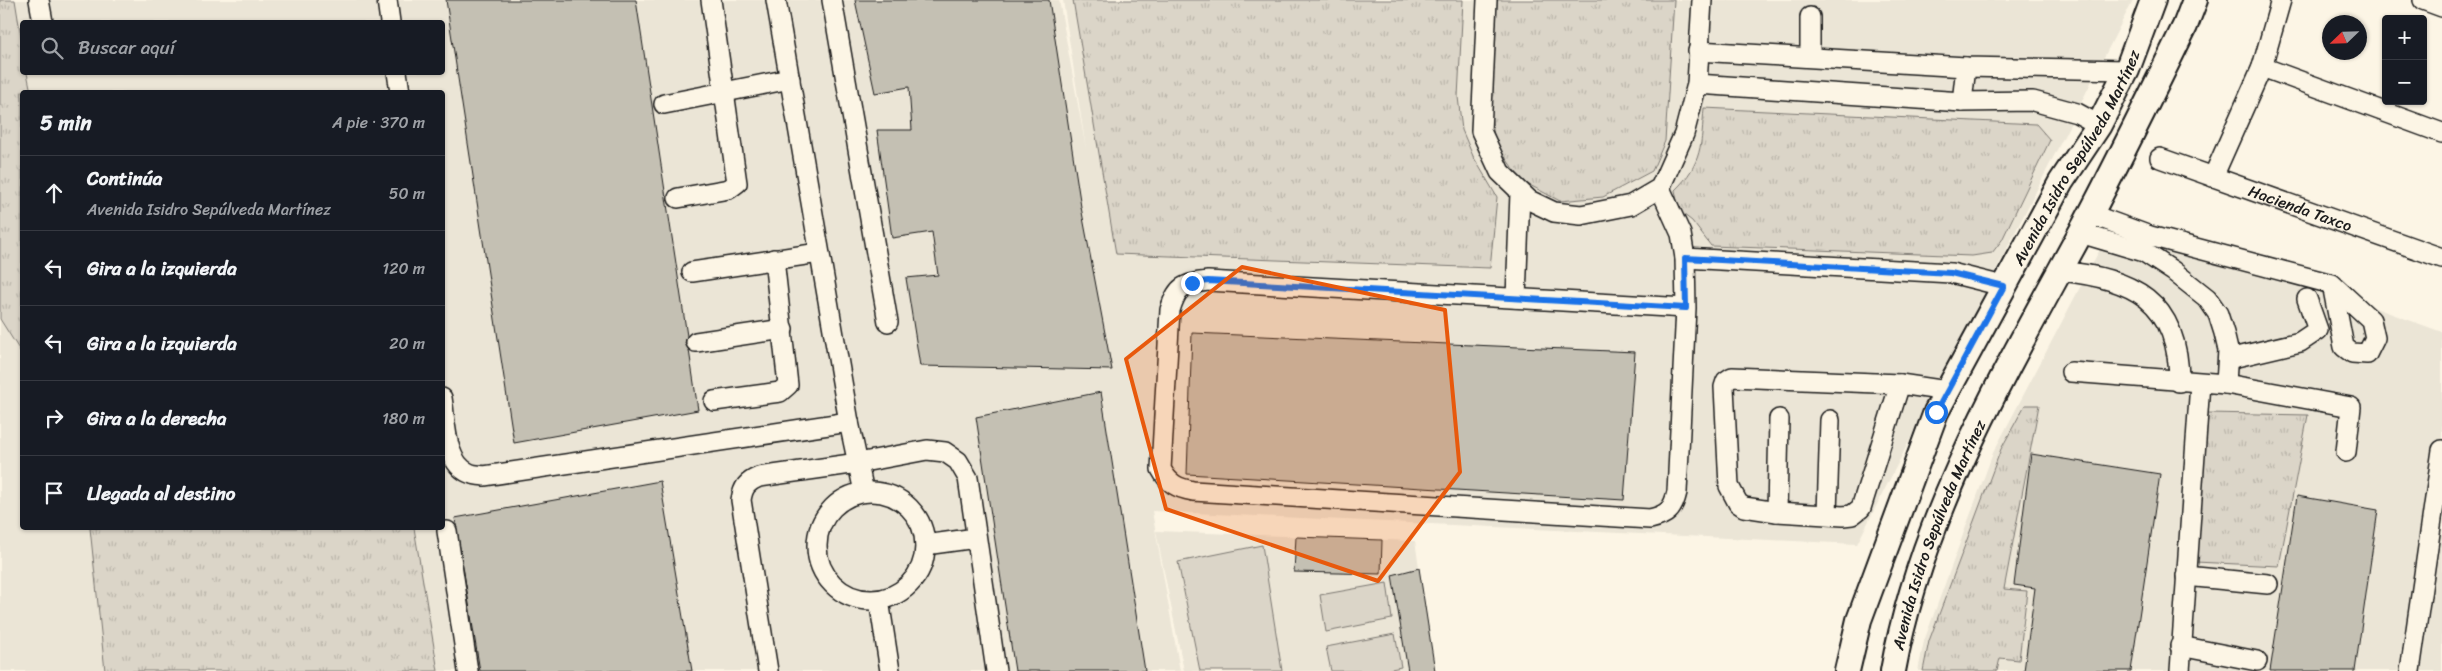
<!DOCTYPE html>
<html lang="es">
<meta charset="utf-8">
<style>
:root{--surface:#171b24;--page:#20242c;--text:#f1f3f6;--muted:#9ea1a6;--line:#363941}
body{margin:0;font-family:Sriracha,sans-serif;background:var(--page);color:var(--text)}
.controls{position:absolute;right:15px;top:15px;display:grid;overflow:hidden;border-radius:5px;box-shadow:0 1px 4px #0004}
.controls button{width:45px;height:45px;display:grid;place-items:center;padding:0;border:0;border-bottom:1px solid var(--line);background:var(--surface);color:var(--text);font:25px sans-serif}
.compass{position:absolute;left:2322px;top:15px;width:45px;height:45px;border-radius:50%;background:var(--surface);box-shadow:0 1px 4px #0004;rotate:247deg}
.stop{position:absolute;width:15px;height:15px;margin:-11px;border:4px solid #1a73e8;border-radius:50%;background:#fff}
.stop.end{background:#1a73e8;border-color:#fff;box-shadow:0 1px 5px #0008}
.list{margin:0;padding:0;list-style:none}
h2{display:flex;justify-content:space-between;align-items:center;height:65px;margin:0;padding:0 20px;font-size:21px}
h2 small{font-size:16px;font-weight:400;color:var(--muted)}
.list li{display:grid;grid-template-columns:32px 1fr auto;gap:15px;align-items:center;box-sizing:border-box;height:75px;padding:0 20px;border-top:1px solid var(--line)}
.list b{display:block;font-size:19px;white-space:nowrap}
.list p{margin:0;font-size:16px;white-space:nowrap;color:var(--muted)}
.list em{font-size:16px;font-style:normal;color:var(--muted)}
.icon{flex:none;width:28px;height:28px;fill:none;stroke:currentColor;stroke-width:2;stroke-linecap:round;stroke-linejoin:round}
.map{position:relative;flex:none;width:2442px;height:671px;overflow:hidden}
.search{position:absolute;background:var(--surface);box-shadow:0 1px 4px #0004;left:20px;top:20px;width:425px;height:55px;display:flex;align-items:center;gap:12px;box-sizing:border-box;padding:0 18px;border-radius:5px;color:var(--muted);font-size:19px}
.panel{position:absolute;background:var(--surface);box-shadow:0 1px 4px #0004;left:20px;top:90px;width:425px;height:440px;border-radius:5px}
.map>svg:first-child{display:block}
.built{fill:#ebe5d6;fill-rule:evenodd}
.grass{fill:url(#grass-tufts);stroke:#7c7872}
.garden{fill:#dbd5c8;stroke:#7c7872}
.building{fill:#c4c0b3;stroke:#1c1c1c}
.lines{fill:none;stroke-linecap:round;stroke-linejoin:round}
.minor-casing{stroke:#1c1c1c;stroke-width:22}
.major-casing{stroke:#1c1c1c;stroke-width:28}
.minor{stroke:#fcf5e5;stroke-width:19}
.major{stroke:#fcf5e5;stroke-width:24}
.route{stroke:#1a73e8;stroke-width:6}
.marked{fill:#e8590c;fill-opacity:0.2;stroke:#e8590c;stroke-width:4;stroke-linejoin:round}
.labels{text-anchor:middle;stroke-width:4;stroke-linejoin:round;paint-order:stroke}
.street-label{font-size:16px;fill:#1c1c1c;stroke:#fcf5e5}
</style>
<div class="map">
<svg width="2442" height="671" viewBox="0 0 2442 671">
<defs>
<pattern id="grass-tufts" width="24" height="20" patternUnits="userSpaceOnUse" patternTransform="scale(1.25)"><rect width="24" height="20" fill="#dbd5c8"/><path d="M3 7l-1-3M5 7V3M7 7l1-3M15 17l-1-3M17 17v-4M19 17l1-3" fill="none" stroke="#bbb6ab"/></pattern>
</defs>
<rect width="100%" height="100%" fill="#fcf5e5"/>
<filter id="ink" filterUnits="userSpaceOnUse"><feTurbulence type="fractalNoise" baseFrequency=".02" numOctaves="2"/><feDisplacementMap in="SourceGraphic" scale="10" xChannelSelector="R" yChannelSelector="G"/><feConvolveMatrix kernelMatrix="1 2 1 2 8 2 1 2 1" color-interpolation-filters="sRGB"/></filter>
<g filter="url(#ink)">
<g class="built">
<path d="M0 0H1059L1086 149 1063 0H2133L1857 544 1152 511 1180 671H0ZM22 22H442V72H22ZM22 92H442V528H22Z"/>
<path d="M2118 215 2442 332V671H1918L1924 641 1993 453Z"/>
<path d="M1156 531 1415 541 1435 671H1184Z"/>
</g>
<g class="grass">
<path d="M0 0H15L22 43V72L27 73 31 92H22V354L0 319Z"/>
<path d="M1073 0H1463L1458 97 1462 130 1473 156 1497 197 1490 268 1116 254Z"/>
<path d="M1497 0H1674L1665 141 1652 171 1603 197 1560 201 1522 181 1495 143 1491 116Z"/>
<path d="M1704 108 2036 124 2050 140 2002 240 1992 253 1972 256 1711 246 1692 221 1679 211 1675 190C1703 163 1701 144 1704 108Z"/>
<path d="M2025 405H2039L2004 589 2027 591 2019 660 2000 658 1997 671H1923L1929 641 2001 449Z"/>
<path d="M2208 413 2308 415 2279 566 2195 562Z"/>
<path d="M90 528H414L438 671H105Z"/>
</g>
<g class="garden">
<path d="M1262 545 1282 671H1200L1178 562Z"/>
<path d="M1387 583 1392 619 1326 632 1320 595Z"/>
<path d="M1395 634 1401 667 1382 671H1331L1326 647Z"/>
</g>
<g class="building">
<path d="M446 0H636L687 336 685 343 689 350 698 410 514 443Z"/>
<path d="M855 0H1049L1081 207 1112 370 920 366 906 278 938 275 932 232 892 238 877 130H912L909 87 875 93Z"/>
<path d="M1192 333 1635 352 1624 500 1187 474Z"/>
<path d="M1101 392 1145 671H1015L976 417Z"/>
<path d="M2031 454 2160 474 2131 671H2024L2035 588 2014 585Z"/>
<path d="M660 481 692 671H480L455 518Z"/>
<path d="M2297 496 2378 510 2355 671H2270Z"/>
<path d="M1296 537 1382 540 1381 574 1294 572Z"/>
<path d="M1419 568 1435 671H1408L1392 575Z"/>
</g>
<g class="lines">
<defs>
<g id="minor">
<path d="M39 0 43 22"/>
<path d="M387 0 390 22"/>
<path d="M776 0 849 422 864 492"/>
<path d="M832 0 888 322"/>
<path d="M1487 0 1481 131 1500 172 1529 200 1554 212 1581 215 1631 205 1660 188 1684 134 1697 84 1702 0"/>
<path d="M2423 0 2442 7"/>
<path d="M1698 51 1966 67 2127 70"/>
<path d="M1810 57V17"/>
<path d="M2262 67 2442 133"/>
<path d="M397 72 400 92"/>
<path d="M1697 84 1962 102 2033 101 2077 113 2099 125"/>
<path d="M1962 102 1966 67"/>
<path d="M664 104 790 79"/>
<path id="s1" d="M2160 158 2442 258"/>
<path d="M2213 177 2262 67 2281 0"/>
<path d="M1660 188 1681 234 1685 258 1686 308 1677 492C1673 510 1667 515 1650 519L1193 491C1177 488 1169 484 1161 469L1170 310C1177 286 1184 284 1208 281L1686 308"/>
<path d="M678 198 729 189 737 183 711 0"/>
<path d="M2090 214 2150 236 2332 284 2371 320 2375 338 2367 354 2352 353 2344 347 2332 284"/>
<path d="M2080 233 2144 252 2173 271 2207 298 2218 314 2224 333 2228 350 2226 384"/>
<path d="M1685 258 1951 273 2003 286"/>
<path d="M2059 271C2133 278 2179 300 2179 382"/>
<path d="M692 272 819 253"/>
<path d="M1516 298 1520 193"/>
<path d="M696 342 783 329"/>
<path d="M2228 359 2300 342 2318 330 2307 299"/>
<path d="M2071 372 2226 384 2351 407 2346 452"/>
<path d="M1732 377 1900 384 1861 508 1852 515 1843 516 1777 512 1744 507 1738 503 1729 486 1724 387 1726 381Z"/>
<path d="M1900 384 1947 391"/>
<path d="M442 398C446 421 444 462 469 473 473 475 479 475 484 476L849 422"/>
<path d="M714 401 780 392 788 385 774 259"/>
<circle cx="871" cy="546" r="54"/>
<path d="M1777 512 1779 419"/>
<path d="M1827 514 1830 420"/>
<path d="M447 531 468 671"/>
<path d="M925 545 976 538"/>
<path d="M2186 576 2268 584"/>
<path d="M879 600 890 671"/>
<path d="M2180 646 2257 661"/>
<path d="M768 671 741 500C743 487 747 482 759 477L858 463 927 450 945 452 958 461 968 478 996 671"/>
<path d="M2180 671 2200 383"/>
<path d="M2410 671 2442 450"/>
</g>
<g id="major">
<path id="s2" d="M1847 671 1859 620 1936 412 2061 182 2099 125 2127 70 2153 0"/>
<path id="s3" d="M1893 671C1921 514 2006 370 2081 232 2117 165 2151 95 2185 26L2195 0"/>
</g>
</defs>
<use href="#minor" class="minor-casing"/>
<use href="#major" class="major-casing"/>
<use href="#minor" class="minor"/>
<use href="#major" class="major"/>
</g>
</g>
<g class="lines" filter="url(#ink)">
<path class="route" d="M1192 283 1208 281 1686 308 1685 258 1951 273 2004 286 1936 412"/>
</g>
<path class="marked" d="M1242 267 1445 310 1460 472 1378 581 1166 509 1126 359Z"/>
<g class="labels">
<g class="street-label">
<text dy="6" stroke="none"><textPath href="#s2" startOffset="565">Avenida Isidro Sepúlveda Martínez</textPath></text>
<text dy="6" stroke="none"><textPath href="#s1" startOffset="149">Hacienda Taxco</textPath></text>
<text dy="6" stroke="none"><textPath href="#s3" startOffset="144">Avenida Isidro Sepúlveda Martínez</textPath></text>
</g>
</g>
</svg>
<div class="controls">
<button>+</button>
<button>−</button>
</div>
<svg class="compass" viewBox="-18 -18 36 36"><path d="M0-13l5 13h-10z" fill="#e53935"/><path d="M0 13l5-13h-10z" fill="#9ea1a6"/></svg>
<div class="stop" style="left:1936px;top:412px"></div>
<div class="stop end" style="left:1192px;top:283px"></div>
<div class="search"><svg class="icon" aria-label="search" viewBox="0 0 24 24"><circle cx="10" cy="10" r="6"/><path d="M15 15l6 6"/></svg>Buscar aquí</div>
<section class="panel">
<h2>5 min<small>A pie · 370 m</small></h2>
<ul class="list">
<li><svg class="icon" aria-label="ahead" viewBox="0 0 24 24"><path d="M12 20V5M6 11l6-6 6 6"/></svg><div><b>Continúa</b><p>Avenida Isidro Sepúlveda Martínez</p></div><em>50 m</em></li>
<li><svg class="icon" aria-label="left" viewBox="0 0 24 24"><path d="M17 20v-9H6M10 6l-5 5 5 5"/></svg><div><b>Gira a la izquierda</b></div><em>120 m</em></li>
<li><svg class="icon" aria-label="left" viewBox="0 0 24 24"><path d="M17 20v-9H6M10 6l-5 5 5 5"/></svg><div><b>Gira a la izquierda</b></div><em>20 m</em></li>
<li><svg class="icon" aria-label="right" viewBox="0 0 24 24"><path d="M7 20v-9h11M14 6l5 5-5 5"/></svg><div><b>Gira a la derecha</b></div><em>180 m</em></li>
<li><svg class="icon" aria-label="arrive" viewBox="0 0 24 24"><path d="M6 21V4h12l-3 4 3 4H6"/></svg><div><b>Llegada al destino</b></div></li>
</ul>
</section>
</div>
